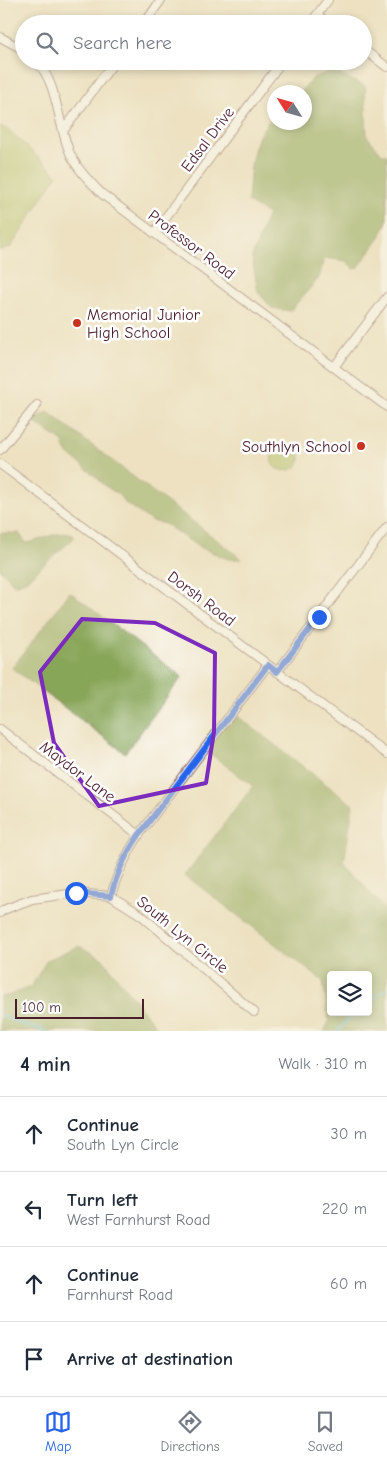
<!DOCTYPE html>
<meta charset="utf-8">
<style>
:root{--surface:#fff;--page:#f6f6f7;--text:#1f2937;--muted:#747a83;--line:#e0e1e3;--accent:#2563eb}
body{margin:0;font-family:"Comic Neue",sans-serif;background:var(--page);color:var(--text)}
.controls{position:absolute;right:15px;bottom:15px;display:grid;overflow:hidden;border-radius:5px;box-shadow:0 2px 8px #0003}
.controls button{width:45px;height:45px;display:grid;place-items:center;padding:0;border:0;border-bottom:1px solid var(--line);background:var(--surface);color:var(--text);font:25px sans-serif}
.compass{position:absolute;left:267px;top:85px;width:45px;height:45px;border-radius:50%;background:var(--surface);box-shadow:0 2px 8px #0003;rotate:307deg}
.scale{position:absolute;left:15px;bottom:12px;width:129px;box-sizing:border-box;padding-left:5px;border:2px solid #4a1f2b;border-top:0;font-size:14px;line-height:18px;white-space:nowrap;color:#4a1f2b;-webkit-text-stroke:4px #fff;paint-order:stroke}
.stop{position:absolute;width:15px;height:15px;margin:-11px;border:4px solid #2563eb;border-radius:50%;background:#fff}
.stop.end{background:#2563eb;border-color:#fff;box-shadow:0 1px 5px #0008}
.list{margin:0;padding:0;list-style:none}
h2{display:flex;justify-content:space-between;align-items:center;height:65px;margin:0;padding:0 20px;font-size:21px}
h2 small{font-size:16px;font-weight:400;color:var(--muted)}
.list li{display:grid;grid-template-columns:32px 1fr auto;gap:15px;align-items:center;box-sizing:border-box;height:75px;padding:0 20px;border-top:1px solid var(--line)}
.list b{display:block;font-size:19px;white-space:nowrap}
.list p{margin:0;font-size:16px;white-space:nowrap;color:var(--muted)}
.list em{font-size:16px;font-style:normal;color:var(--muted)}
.icon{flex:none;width:28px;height:28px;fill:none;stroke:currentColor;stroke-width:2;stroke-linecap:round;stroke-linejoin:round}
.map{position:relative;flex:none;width:387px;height:1031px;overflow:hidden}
.search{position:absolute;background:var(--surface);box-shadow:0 2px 8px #0003;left:15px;right:15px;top:15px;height:55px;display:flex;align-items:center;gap:12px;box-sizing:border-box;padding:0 18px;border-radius:28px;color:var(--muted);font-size:19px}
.sheet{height:365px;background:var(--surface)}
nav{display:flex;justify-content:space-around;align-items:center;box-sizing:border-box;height:70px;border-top:1px solid var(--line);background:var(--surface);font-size:14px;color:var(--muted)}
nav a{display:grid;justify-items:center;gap:2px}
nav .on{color:var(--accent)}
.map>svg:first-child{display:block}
.green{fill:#abbf63;stroke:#7a6f47}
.forest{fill:#88a659;stroke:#696242;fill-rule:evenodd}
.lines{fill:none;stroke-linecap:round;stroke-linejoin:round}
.stream{stroke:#53bdcf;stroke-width:2.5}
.street-casing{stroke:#836360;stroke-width:10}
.street{stroke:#fff;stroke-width:8}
.route{stroke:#2563eb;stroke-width:6}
.marked{fill:none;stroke:#7b2cbf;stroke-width:4;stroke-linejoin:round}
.poi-dot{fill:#c8321e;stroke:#fff;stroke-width:2}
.labels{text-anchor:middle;stroke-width:5;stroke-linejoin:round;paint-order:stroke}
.street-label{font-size:16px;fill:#4a1f2b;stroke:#fff}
.poi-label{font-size:16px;fill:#4a1f2b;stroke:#fff;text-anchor:start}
</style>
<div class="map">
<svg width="387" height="1031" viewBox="0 0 387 1031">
<rect width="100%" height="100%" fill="#fff"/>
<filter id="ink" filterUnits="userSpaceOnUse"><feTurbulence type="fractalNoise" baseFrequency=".02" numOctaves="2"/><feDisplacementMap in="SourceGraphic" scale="10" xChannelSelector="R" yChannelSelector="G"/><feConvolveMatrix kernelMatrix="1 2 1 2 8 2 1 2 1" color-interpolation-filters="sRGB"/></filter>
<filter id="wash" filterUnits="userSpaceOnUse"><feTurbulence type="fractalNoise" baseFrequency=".0096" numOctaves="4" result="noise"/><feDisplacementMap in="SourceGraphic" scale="20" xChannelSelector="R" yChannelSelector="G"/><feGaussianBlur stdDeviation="1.12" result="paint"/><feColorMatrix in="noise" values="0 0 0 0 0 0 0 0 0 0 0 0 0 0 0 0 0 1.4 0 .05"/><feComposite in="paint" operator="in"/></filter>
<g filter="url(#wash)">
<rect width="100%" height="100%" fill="#ede1c1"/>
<g class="green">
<path d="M0 126 10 131 57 175 11 247 0 251Z"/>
<path d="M295 447C317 476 257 480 275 449Z"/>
</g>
<g class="forest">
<path d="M332 71 365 86 367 136 382 154H387V221L379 239 358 268 354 269 346 261 324 258 319 278 290 311 272 308 258 292 252 257 268 214 248 202C251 171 249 139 274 116V122H304V92H300L314 77Z"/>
<path d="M48 412 242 559H228L199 547 165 524 151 521 125 503 118 494 105 486 95 476 66 452 63 442 34 422 36 418Z"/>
<path d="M0 533H19L26 543C42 541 58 529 73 535L74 538 25 581 15 585 0 569Z"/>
<path d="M70 592 182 677 125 753 12 668Z"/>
<path d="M232 712 353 805 344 862 387 912V1031H324L329 1022 323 981 185 875 253 786 204 749ZM331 975H368V1012H331Z"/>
<path d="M79 946 102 958 156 1027 163 1031H0V996L4 997 31 987 47 960Z"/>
</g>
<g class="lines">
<g class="stream">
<path d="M368 1002 387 989"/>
<path d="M0 1015 24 1025 46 1031"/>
<path d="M338 1031 354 1012"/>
</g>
</g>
</g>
<g filter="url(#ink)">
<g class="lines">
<defs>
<g id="street">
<path d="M317 15 329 24"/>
<path d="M144 24 161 0"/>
<path d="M310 24 328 0"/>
<path d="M0 37 24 50"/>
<path d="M363 49 387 67"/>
<path d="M36 61C57 81 58 122 68 148 74 166 88 180 102 194L387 407"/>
<path d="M63 131 115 61"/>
<path d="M154 233 282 61"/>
<path d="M334 367 387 297"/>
<path d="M0 450 37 405"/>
<path d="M0 464 387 754"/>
<path d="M277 672 387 527"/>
<path d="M0 729 139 835"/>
<path d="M111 896C117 873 126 855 139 835L268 665"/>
<path d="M0 913 3 910 32 899 76 893 111 896 141 915 254 1012"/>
</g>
</defs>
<use href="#street" class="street-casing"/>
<use href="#street" class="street"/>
</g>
</g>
<g class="lines" filter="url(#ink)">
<path class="route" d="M76 893 111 896C117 872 125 856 139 835L268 665 277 672 319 617"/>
</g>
<path d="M0 0H387V1031H0ZM82 619 155 623 215 653 214 732 206 783 99 806 54 743 40 672Z" fill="#ede1c1" fill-opacity=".55" fill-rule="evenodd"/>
<path class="marked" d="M82 619 155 623 215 653 214 732 206 783 99 806 54 743 40 672Z"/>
<g class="poi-dot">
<circle cx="77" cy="323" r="5"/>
<circle cx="361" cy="446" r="5"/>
</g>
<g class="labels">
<g class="street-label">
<text transform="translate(207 139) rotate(-53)" y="6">Edsal Drive</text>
<text transform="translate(192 244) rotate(37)" y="6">Professor Road</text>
<text transform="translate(202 598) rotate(37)" y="6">Dorsh Road</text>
<text transform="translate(78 771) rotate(37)" y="6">Maydor Lane</text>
<text transform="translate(183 934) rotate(39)" y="6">South Lyn Circle</text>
</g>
<g class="poi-label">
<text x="87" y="320">Memorial Junior<tspan x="87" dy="18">High School</tspan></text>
<text x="351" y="452" text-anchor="end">Southlyn School</text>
</g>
</g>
</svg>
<div class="controls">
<button><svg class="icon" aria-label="layers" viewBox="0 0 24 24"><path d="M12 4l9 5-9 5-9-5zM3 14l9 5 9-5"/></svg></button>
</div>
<svg class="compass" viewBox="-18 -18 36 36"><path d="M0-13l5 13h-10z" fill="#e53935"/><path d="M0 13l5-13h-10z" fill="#747a83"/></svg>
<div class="scale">100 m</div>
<div class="stop" style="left:76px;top:893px"></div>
<div class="stop end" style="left:319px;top:617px"></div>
<div class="search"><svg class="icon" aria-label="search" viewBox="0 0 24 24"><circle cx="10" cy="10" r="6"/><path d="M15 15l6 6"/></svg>Search here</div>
</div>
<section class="sheet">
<h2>4 min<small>Walk · 310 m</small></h2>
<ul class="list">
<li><svg class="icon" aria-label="ahead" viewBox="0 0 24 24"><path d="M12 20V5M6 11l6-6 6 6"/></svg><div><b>Continue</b><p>South Lyn Circle</p></div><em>30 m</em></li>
<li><svg class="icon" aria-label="left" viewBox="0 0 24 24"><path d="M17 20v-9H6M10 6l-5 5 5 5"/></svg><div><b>Turn left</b><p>West Farnhurst Road</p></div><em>220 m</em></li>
<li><svg class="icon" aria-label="ahead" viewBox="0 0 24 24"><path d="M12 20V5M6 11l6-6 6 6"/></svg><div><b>Continue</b><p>Farnhurst Road</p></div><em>60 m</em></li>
<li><svg class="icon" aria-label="arrive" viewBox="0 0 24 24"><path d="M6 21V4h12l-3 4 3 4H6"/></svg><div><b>Arrive at destination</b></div></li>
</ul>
</section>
<nav>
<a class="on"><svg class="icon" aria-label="map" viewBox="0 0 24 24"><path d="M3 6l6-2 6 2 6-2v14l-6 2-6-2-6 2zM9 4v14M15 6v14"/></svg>Map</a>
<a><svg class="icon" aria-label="directions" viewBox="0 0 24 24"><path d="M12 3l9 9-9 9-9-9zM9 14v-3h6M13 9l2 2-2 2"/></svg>Directions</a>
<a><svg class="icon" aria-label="saved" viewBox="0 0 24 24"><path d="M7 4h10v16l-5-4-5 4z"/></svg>Saved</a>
</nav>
